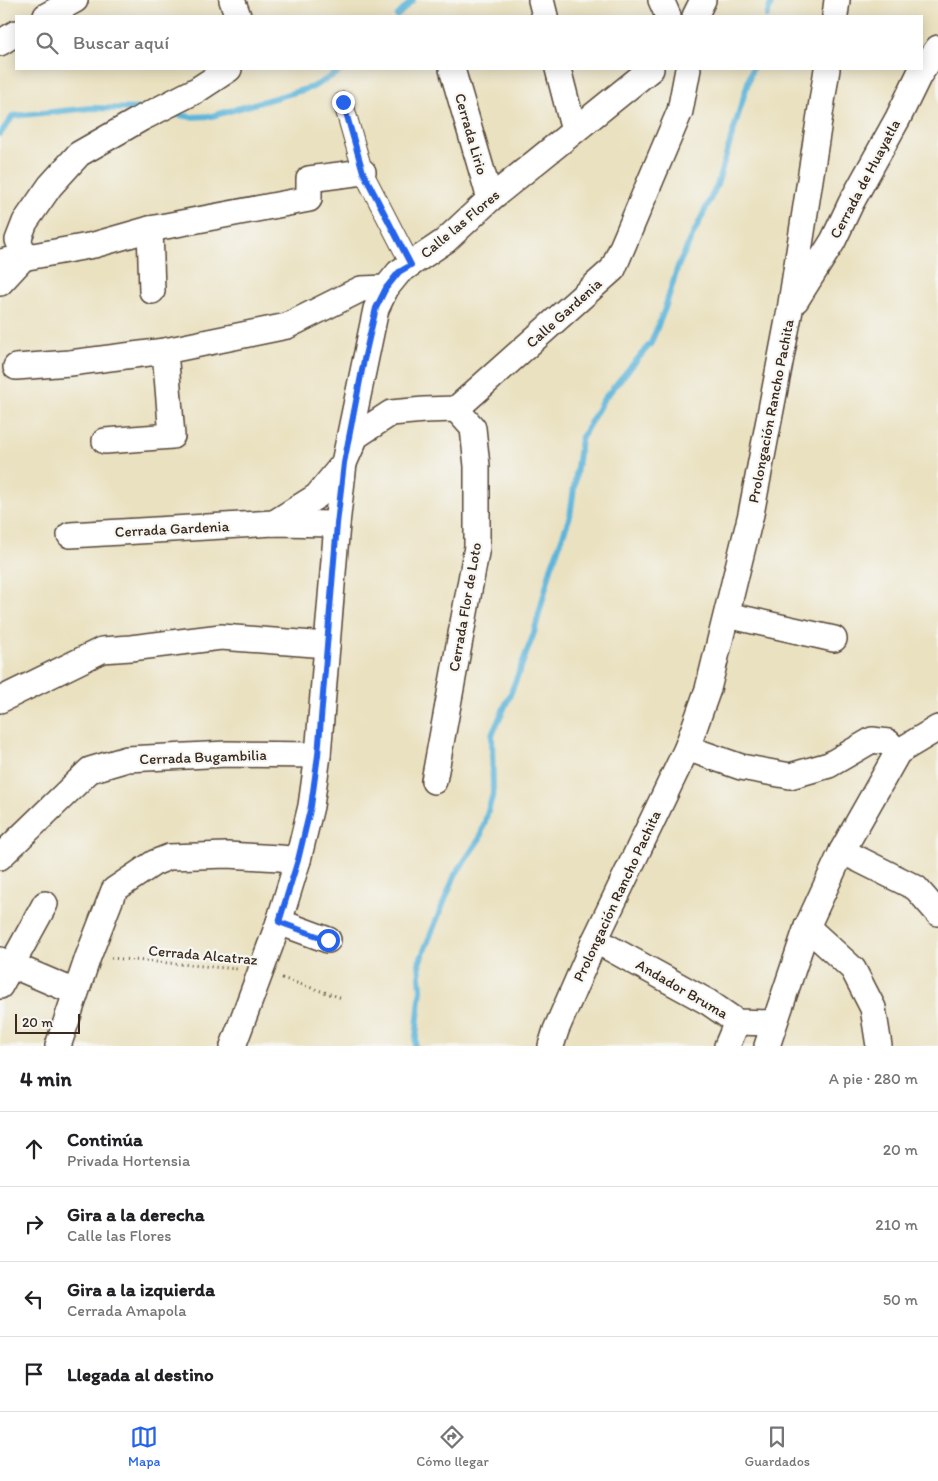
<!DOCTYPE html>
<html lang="es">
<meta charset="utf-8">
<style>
:root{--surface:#fff;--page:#f6f6f6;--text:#202124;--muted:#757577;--line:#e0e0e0;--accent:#2563eb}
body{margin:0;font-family:Itim,sans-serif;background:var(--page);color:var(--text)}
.scale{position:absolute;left:15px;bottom:12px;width:65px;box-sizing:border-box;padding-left:5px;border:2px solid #3b2a1e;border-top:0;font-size:14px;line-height:18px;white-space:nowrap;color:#3b2a1e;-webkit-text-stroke:4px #f6f6f2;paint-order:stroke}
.stop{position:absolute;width:15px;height:15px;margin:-11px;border:4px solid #2563eb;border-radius:50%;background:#fff}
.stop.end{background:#2563eb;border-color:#fff;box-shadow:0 1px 5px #0008}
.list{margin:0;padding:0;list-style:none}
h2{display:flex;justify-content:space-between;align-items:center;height:65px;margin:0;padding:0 20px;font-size:21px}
h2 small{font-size:16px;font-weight:400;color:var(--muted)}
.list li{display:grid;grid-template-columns:32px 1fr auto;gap:15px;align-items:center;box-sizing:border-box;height:75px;padding:0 20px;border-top:1px solid var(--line)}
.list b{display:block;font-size:19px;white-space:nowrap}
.list p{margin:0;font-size:16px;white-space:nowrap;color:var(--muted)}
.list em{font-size:16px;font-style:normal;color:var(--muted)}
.icon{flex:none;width:28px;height:28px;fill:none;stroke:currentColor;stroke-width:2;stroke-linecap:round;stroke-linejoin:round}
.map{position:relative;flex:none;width:938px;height:1046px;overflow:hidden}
.search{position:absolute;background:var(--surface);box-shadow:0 2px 12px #0003;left:15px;right:15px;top:15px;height:55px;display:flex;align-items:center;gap:12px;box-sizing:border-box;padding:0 18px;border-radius:0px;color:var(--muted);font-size:19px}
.sheet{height:365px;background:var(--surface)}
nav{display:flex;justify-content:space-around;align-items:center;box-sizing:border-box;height:70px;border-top:1px solid var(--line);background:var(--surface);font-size:14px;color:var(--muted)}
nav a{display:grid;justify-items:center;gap:2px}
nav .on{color:var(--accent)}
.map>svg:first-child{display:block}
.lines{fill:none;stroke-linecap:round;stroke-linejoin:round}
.stream{stroke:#5db5da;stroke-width:6}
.pedestrian-casing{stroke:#554536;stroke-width:21}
.minor-casing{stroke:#554536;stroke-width:28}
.path{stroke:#554536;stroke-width:3;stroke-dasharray:1 4;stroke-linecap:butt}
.pedestrian{stroke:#fff;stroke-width:19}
.minor{stroke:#fff;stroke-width:25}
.route{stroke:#2563eb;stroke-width:6}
.labels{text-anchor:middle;stroke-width:4.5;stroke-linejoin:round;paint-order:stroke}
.street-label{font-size:15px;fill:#3b2a1e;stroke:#f6f6f2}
</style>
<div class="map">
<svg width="938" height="1046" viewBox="0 0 938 1046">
<rect width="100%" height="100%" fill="#f6f6f2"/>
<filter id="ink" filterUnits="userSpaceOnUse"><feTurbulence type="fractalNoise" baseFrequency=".02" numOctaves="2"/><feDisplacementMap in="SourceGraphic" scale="10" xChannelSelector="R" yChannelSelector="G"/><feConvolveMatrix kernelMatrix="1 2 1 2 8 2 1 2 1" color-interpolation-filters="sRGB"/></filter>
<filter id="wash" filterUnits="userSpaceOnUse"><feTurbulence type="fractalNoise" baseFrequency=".0096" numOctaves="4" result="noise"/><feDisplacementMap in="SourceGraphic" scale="20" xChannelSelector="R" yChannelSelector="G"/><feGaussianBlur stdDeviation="1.12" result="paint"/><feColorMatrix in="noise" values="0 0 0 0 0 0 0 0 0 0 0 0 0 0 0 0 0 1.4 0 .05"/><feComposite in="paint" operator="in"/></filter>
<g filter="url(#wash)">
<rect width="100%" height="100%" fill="#eae1c0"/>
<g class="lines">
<g class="stream">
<path d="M397 16 413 0"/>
<path d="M767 16 772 0"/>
<path d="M169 113 191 117 212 116 313 87 344 69"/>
<path d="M0 134 13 116 91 108 141 109"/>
<path d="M415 1046 421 989 419 963 455 875 480 838 493 794 492 735 510 695 534 633 551 568 570 516 581 439 603 400 651 343 665 308 678 266 717 185 752 69"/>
</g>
</g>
</g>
<g filter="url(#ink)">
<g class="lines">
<defs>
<path id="pedestrian" d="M343 102 363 172 411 265"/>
<g id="minor">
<path d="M232 0 238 16"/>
<path d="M541 0 545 16"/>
<path d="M661 0 668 16"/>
<path d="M46 16 75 0"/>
<path d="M695 16 703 0"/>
<path d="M835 16 837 0"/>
<path d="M0 43 16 33"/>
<path d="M452 69 490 199"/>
<path d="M558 69 574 131"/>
<path d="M150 229 152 291"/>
<path d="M25 256 18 240 25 222 50 186 79 154 142 118 197 90 229 69"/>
<path d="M0 262 94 245 150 229 309 199V179L363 172"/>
<path d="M0 283 25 256"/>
<path d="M796 300 833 241 851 203 898 118 919 75 938 48"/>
<path d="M16 367 70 363 165 351"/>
<path d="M105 441 172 436 165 351 287 326 361 289 386 288"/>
<path d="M274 523 317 496 344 463 356 436 391 413 424 410 456 409 613 269 680 111 688 69"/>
<path d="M70 535 274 523 337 524"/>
<path d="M727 615 834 639"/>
<path d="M0 700 102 650 131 648 221 637 327 645"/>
<path d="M687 748 741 767 790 776 829 765 872 740 888 742 898 752"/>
<path d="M434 781 477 547V466L473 428 456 409"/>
<path d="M842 851 916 888 938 913"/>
<path d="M0 857 90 770 127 759 227 754 318 755"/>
<path d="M279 922 328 940"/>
<path d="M807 927 853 969 873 1008 879 1046"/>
<path d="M595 940 708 1002 737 1022 773 1023"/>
<path d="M0 960 75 992"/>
<path d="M0 986 45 904"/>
<path d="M58 1046 88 957 114 890 154 863 169 857 227 855 280 858 298 860"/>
<path d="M233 1046 279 922 298 860 311 806 318 755 337 524 344 463 376 309 386 288 399 272 445 241 490 199 651 69"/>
<path d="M551 1046 556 1030 595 940 687 748 708 689 751 514 790 310 827 69"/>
<path d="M727 1046 737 1022"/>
<path d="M767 1046 807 927 842 851 898 752 938 728"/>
</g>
</defs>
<use href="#pedestrian" class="pedestrian-casing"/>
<use href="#minor" class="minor-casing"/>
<g class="path">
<path d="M111 958 237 969"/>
<path d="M282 978 342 998"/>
</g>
<use href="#pedestrian" class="pedestrian"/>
<use href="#minor" class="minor"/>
</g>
</g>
<g class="lines" filter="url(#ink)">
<path class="route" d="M328 940 279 922 298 860 311 806 318 755 337 524 344 463 364 360 376 308 386 288 399 272 411 265 363 172 343 102"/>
</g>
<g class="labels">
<g class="street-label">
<text transform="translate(471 134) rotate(74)" y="5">Cerrada Lirio</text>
<text transform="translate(865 179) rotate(-62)" y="5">Cerrada de Huayatla</text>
<text transform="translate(460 224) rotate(-40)" y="5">Calle las Flores</text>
<text transform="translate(564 313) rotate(-42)" y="5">Calle Gardenia</text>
<text transform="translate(771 411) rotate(-79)" y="5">Prolongación Rancho Pachita</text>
<text transform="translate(172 529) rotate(-3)" y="5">Cerrada Gardenia</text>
<text transform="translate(465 607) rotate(-80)" y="5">Cerrada Flor de Loto</text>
<text transform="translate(203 757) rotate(-2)" y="5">Cerrada Bugambilia</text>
<text transform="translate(617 896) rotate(-65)" y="5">Prolongación Rancho Pachita</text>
<text transform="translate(203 955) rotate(5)" y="5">Cerrada Alcatraz</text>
<text transform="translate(682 989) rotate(30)" y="5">Andador Bruma</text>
</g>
</g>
</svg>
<div class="scale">20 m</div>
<div class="stop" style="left:328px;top:940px"></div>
<div class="stop end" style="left:343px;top:102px"></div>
<div class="search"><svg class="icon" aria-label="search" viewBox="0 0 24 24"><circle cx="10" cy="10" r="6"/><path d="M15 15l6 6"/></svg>Buscar aquí</div>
</div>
<section class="sheet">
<h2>4 min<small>A pie · 280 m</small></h2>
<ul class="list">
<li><svg class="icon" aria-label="ahead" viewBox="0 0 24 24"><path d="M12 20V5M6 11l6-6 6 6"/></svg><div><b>Continúa</b><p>Privada Hortensia</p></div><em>20 m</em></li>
<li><svg class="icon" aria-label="right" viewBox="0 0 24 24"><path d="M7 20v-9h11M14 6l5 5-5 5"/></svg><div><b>Gira a la derecha</b><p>Calle las Flores</p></div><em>210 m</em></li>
<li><svg class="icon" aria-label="left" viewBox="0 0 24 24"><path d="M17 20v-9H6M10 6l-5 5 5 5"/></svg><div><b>Gira a la izquierda</b><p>Cerrada Amapola</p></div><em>50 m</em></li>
<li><svg class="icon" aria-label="arrive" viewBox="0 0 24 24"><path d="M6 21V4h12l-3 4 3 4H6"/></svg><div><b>Llegada al destino</b></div></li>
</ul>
</section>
<nav>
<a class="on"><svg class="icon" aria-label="map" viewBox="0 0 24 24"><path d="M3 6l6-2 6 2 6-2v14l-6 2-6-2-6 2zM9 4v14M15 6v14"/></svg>Mapa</a>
<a><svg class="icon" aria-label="directions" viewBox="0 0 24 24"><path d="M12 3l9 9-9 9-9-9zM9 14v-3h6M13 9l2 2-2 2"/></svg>Cómo llegar</a>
<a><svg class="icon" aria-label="saved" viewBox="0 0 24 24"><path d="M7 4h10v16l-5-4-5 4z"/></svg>Guardados</a>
</nav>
